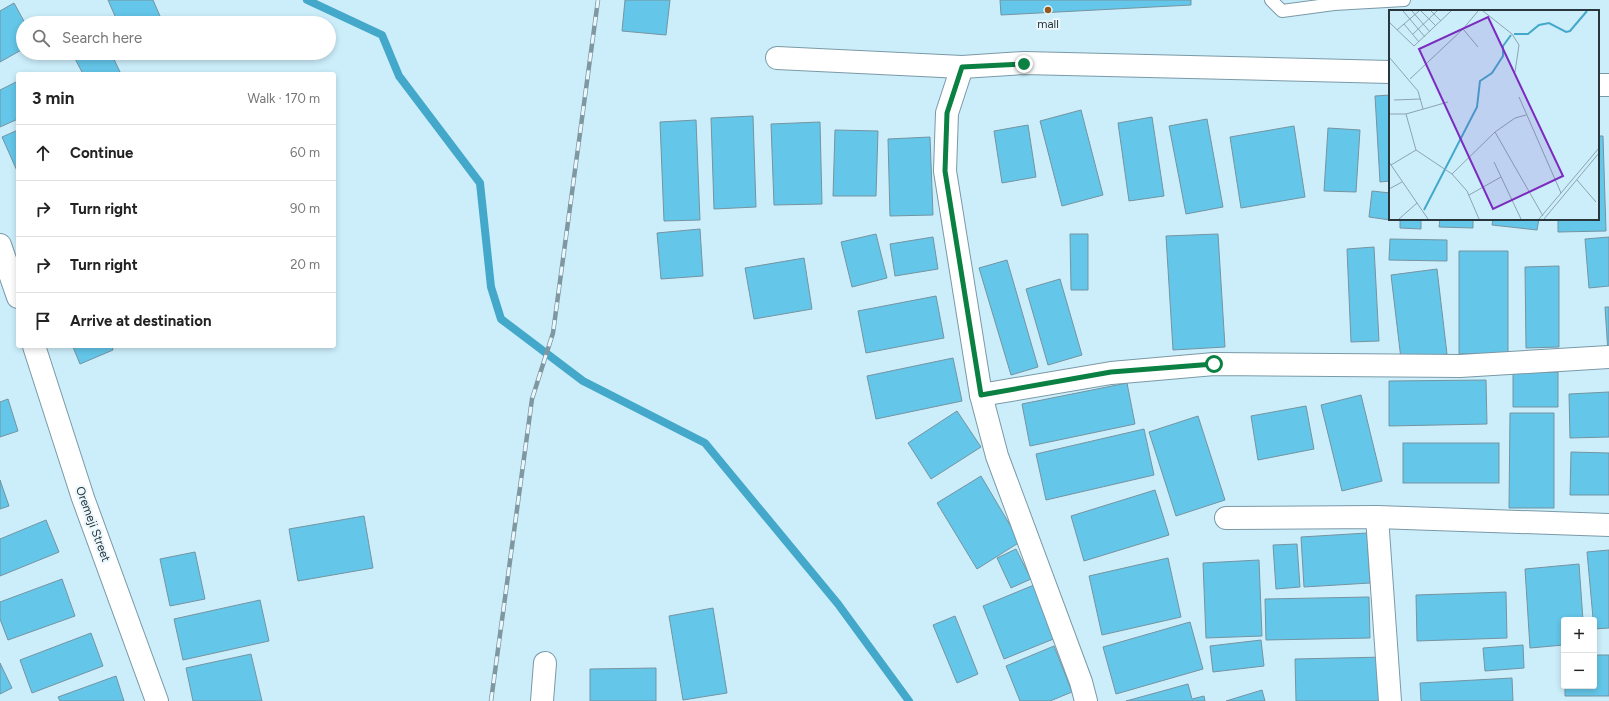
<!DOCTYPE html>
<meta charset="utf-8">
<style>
:root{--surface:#fff;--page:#f2f2f2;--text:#222;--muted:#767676;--line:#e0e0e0}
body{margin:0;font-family:Figtree,sans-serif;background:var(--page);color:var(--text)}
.controls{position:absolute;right:12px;bottom:12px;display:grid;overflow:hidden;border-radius:4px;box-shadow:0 2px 6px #0003}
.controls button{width:36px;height:36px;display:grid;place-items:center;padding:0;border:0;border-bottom:1px solid var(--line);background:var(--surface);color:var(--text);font:20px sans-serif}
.stop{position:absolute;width:12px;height:12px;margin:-9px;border:3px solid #0b8043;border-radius:50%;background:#fff}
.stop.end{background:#0b8043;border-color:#fff;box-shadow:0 1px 4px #0008}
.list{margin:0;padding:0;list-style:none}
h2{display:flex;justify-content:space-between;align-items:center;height:52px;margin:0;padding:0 16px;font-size:17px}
h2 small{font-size:13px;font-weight:400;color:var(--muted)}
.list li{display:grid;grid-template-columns:26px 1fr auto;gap:12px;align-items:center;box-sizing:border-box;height:56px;padding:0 16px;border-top:1px solid var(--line)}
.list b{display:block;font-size:15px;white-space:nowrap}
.list em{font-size:13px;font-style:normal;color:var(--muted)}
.icon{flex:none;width:22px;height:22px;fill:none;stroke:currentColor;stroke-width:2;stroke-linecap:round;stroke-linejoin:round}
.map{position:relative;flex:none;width:1609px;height:701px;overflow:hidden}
.search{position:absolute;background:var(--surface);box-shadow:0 2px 6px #0003;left:16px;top:16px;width:320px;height:44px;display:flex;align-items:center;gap:10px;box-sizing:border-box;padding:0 14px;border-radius:22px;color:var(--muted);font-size:15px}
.panel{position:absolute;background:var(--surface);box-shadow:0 2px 6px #0003;left:16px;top:72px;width:320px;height:276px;border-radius:4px}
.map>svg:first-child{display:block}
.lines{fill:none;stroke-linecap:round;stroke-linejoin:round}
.stream{stroke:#44a8cb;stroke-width:8}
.building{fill:#64c6e9;stroke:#7594a1}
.lane-casing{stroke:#7a99a6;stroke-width:14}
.street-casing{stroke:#7a99a6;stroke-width:24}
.lane{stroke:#fff;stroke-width:12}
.street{stroke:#fff;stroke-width:22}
.rail-casing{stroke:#7f97a1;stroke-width:4.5}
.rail{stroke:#eaf7fd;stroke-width:3;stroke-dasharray:9;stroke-linecap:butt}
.route{stroke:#0b8043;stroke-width:5}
.poi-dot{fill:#96581e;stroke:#eaf7fd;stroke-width:1.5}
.labels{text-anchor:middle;stroke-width:4;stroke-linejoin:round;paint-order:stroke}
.poi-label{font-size:12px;fill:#29363c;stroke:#eaf7fd}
.street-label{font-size:12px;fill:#29363c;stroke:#eaf7fd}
.inset-river{fill:none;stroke:#44a8cb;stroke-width:2}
.inset-road{fill:none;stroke:#8ba4af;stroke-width:1}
.view{fill:#7b2cbf;fill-opacity:0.15;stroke:#7b2cbf;stroke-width:2}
.inset-edge{fill:none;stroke:#29363c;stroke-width:2}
</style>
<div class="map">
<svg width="1609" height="701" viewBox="0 0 1609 701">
<rect width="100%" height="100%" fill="#cceefb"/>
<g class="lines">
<path class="stream" d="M307 0 382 35 399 76 480 183 491 287 501 319 583 381 705 443 838 604 909 701"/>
</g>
<g class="building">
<path d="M108 0H153L163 23H118Z"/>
<path d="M625 0H670L666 35 622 31Z"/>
<path d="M1000 0H1191V5L1001 15Z"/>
<path d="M14 3 25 23H23V49L0 62V11Z"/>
<path d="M72 53H111L121 74H83Z"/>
<path d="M131 53H146L133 58Z"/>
<path d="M18 81V119L0 127V90Z"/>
<path d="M1390 95V181L1380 182 1375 96Z"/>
<path d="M1081 110 1103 195 1062 206 1040 121Z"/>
<path d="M753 116 756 207 714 209 711 118Z"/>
<path d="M1152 117 1164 196 1129 201 1118 123Z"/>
<path d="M1207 119 1223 207 1186 214 1169 126Z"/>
<path d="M696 120 700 220 664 221 660 122Z"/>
<path d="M820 122 822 204 774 205 771 124Z"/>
<path d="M1028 125 1036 177 1002 183 994 131Z"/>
<path d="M1294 126 1305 197 1241 208 1230 137Z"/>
<path d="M1328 128 1360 130 1356 192 1324 191Z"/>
<path d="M18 130V173L2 137Z"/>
<path d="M835 130 878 131 876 196H833Z"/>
<path d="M1598 136H1603L1606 231 1558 232V219H1598Z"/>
<path d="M930 137 933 215 890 216 888 139Z"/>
<path d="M1372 191 1390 193V220L1369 217Z"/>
<path d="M1400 219H1421V229L1400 228Z"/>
<path d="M1440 219H1473V228L1439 227Z"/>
<path d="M1493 219H1539L1537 230 1492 225Z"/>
<path d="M700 229 703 276 661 279 657 233Z"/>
<path d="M876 234 887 278 852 287 841 242Z"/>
<path d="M1070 234H1088V290H1071Z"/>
<path d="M1218 234 1225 347 1173 350 1166 236Z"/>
<path d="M933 237 938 269 895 276 890 244Z"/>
<path d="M1609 237V286L1589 288 1585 239Z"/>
<path d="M1390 239 1447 240V261L1389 260Z"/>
<path d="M1374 247 1379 341 1351 342 1347 249Z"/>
<path d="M1459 251H1508V353L1459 354Z"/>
<path d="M804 258 812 309 754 319 745 268Z"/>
<path d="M1007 260 1038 367 1011 375 979 268Z"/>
<path d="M1559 266V347L1526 348 1525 267Z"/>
<path d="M1437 269 1447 354 1401 359 1391 275Z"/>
<path d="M1060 279 1082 355 1048 365 1026 289Z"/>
<path d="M936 296 944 338 866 353 858 311Z"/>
<path d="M1605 307H1609V353H1608Z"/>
<path d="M112 346 113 350 80 364 73 347Z"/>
<path d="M953 358 962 401 876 419 867 376Z"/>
<path d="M1558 372V407H1513V373Z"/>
<path d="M1486 380 1487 424 1389 426V381Z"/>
<path d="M1127 383 1135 424 1030 446 1022 404Z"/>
<path d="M1609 392V437L1570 438 1569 394Z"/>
<path d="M1361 395 1382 481 1342 491 1321 405Z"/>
<path d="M8 399 18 431 0 437V402Z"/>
<path d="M1306 406 1314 449 1258 460 1251 416Z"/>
<path d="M957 411 981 447 931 479 908 443Z"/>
<path d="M1510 413H1554V508H1509Z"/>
<path d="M1198 416 1225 500 1176 516 1149 432Z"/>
<path d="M1144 429 1154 475 1046 500 1036 454Z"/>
<rect x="1403" y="443" width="96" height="40"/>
<path d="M1571 452 1609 453V495H1570Z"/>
<path d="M981 476 1020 542 977 569 937 503Z"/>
<path d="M0 480 9 506 0 509Z"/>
<path d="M1155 490 1169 535 1084 561 1071 516Z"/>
<path d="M364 516 373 568 298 581 289 529Z"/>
<path d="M46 520 59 552 0 576V539Z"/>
<path d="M1367 533 1370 583 1304 587 1301 537Z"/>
<path d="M1297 544 1300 587 1276 589 1273 545Z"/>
<path d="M1016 549 1031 579 1011 588 997 558Z"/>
<path d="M1609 550V628L1594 629 1587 552Z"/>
<path d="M195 552 205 599 170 606 160 559Z"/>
<path d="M1168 558 1181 617 1102 635 1089 576Z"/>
<path d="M1259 560 1262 636 1206 638 1203 563Z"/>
<path d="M1579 564 1583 620H1564V645L1530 648 1525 569Z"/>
<path d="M62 579 75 616 8 640 0 619V602Z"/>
<path d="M1034 585 1056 638 1004 659 983 606Z"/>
<path d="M1506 592 1507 638 1417 641 1416 595Z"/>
<path d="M1369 597 1370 638 1266 640 1265 599Z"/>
<path d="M260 600 269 641 183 660 174 619Z"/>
<path d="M713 608 727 693 683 700 669 616Z"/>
<path d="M955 616 978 674 957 683 933 625Z"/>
<path d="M1190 622 1203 669 1116 694 1103 647Z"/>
<path d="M91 633 103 666 32 693 20 660Z"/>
<path d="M1261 640 1264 666 1213 672 1210 646Z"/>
<path d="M1523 645 1524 668 1485 671 1483 648Z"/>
<path d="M1054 646 1072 692 1050 701H1020L1006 666Z"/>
<path d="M251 654 262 701H193L186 668Z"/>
<path d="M1594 655H1609V696H1565V686H1594Z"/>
<path d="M1385 657V701H1296L1295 659Z"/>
<path d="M0 663 12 688 0 694Z"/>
<path d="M656 668V701H590V669Z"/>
<path d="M116 676 124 701H60L58 697Z"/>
<path d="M1512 678 1513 701H1421L1420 683Z"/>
<path d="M1188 684 1192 699 1204 696 1205 701H1126Z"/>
<path d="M1262 690 1265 701H1226Z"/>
</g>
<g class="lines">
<defs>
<path id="lane" d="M1271 0 1282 11 1334 4 1404 0"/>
<g id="street">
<path d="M777 58 962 67 1024 63 1390 72"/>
<path d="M962 67 947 113 945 171 981 395 997 456 1081 682 1086 701"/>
<path d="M1598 85H1609"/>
<path d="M0 245 18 297"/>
<path d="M34 346 83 498 157 701"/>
<path d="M981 395 1111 373 1214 364 1460 366 1609 357"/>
<path d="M1377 517 1390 701"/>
<path d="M1226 518 1377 517 1609 525"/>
<path d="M542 701 545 663"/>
</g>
</defs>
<use href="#lane" class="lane-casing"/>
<use href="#street" class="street-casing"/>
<use href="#lane" class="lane"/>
<use href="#street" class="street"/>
<defs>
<path id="rail" d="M491 701 532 399 553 333 598 0"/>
</defs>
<use href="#rail" class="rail-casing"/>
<use href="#rail" class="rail"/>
</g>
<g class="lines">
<path class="route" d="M1024 64 962 67 947 113 945 171 981 395 1111 372 1214 364"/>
</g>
<circle class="poi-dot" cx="1048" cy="10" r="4"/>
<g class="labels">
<g class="poi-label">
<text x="1048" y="28">mall</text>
</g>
<g class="street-label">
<text transform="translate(93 524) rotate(70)" y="4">Oremeji Street</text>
</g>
</g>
<g transform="translate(1389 10)">
<rect width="210" height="210" fill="#cceefb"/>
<path class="inset-river" d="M125 24H139L150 15 160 13 177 22 181 21 198 1M35 200 88 97 91 71 103 63 114 46V36L122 25"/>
<path class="inset-road" d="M14 1 36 27M23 1 41 22M32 1 47 16M42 1 52 11M94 1 123 24 130 35 126 62M0 12 25 36 62 1M15 14 30 1M74 19 89 37M8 20 15 14 30 32M24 24 48 1M0 47 29 81 34 99M21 69 74 19 89 1M130 87 172 183M5 90 32 89M0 104H17L59 92M17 104 27 140 63 164 78 181 90 209M106 122 154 206M0 152 39 209M105 152 132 209M2 155 27 140M63 164 106 122 126 108 137 105M188 170 207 192M0 179 13 172M80 185 112 167M10 209 28 193M150 209 210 138M155 209 210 143"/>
<path class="view" d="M99 7 174 166 104 199 30 39Z"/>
<rect width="210" height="210" class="inset-edge"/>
</g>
</svg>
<div class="controls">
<button>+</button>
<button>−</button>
</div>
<div class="stop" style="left:1214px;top:364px"></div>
<div class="stop end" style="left:1024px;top:64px"></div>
<div class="search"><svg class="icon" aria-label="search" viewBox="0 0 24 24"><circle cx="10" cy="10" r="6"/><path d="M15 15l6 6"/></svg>Search here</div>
<section class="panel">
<h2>3 min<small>Walk · 170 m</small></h2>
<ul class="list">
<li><svg class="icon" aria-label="ahead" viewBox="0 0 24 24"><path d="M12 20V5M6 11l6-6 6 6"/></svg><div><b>Continue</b></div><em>60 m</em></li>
<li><svg class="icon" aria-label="right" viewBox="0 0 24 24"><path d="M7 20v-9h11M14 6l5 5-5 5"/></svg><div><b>Turn right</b></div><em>90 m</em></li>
<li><svg class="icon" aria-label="right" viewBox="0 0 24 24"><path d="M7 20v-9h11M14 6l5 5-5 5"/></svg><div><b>Turn right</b></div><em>20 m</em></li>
<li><svg class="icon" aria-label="arrive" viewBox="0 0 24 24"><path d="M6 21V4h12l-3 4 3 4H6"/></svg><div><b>Arrive at destination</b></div></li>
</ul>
</section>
</div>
